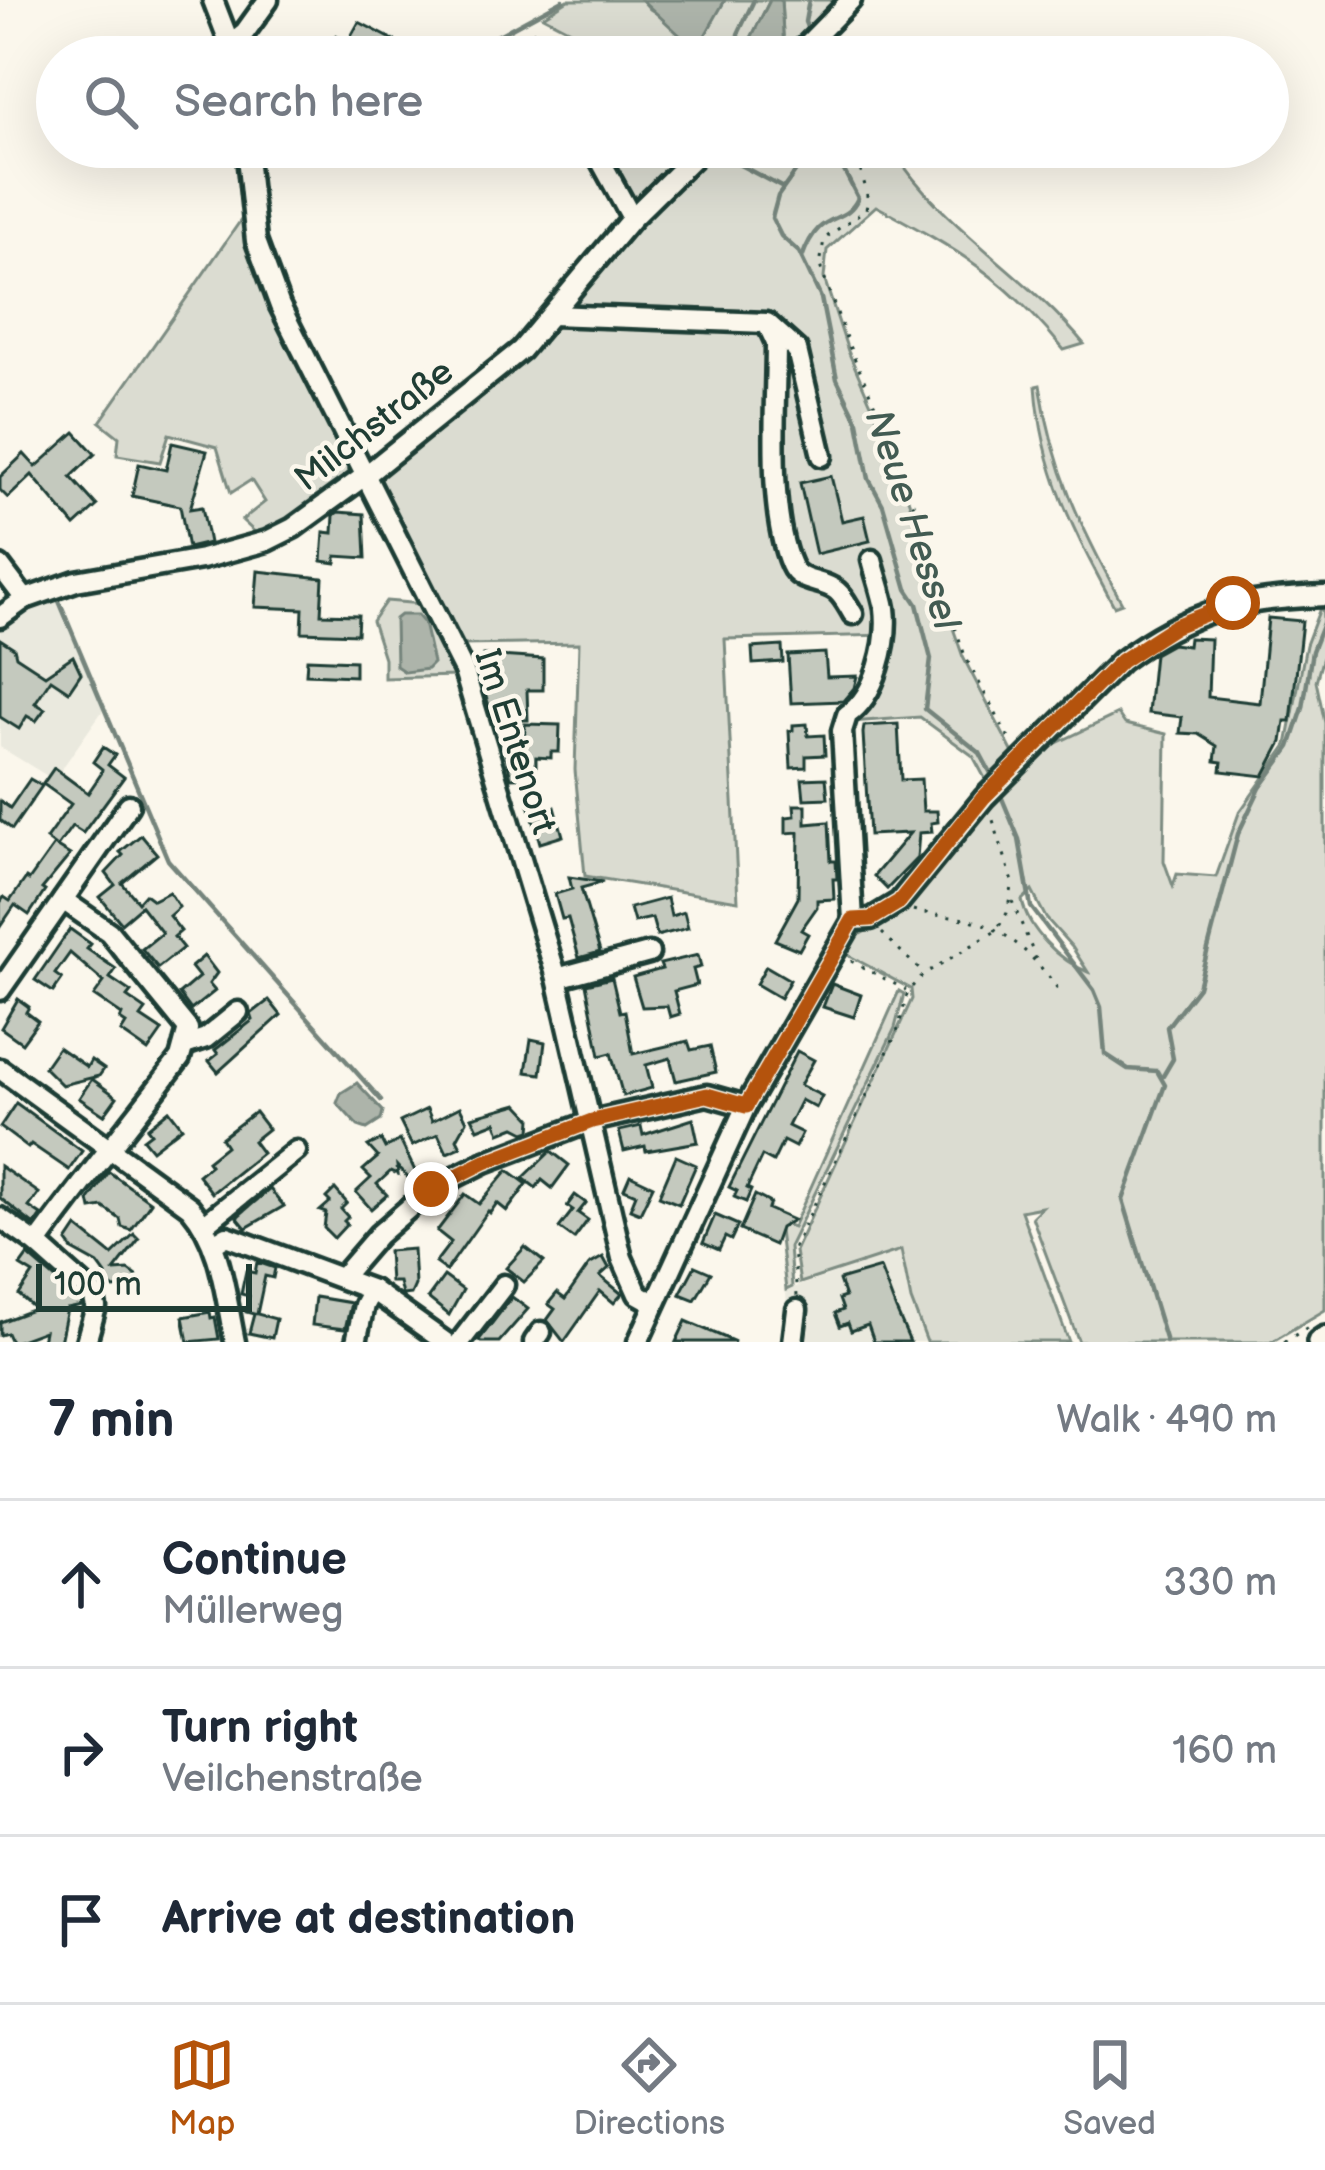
<!DOCTYPE html>
<meta charset="utf-8">
<style>
:root{--surface:#fff;--page:#f6f6f7;--text:#1f2937;--muted:#747a83;--line:#e0e1e3;--accent:#b45309}
body{margin:0;font-family:"Balsamiq Sans",sans-serif;background:var(--page);color:var(--text)}
.scale{position:absolute;left:36px;bottom:30px;width:216px;box-sizing:border-box;padding-left:12px;border:6px solid #1f3d34;border-top:0;font-size:33px;line-height:42px;white-space:nowrap;color:#1f3d34;-webkit-text-stroke:9px #fbf7ec;paint-order:stroke}
.stop{position:absolute;width:36px;height:36px;margin:-27px;border:9px solid #b45309;border-radius:50%;background:#fff}
.stop.end{background:#b45309;border-color:#fff;box-shadow:0 3px 12px #0008}
.list{margin:0;padding:0;list-style:none}
h2{display:flex;justify-content:space-between;align-items:center;height:156px;margin:0;padding:0 48px;font-size:51px}
h2 small{font-size:39px;font-weight:400;color:var(--muted)}
.list li{display:grid;grid-template-columns:78px 1fr auto;gap:36px;align-items:center;box-sizing:border-box;height:168px;padding:0 48px;border-top:3px solid var(--line)}
.list b{display:block;font-size:45px;white-space:nowrap}
.list p{margin:0;font-size:39px;white-space:nowrap;color:var(--muted)}
.list em{font-size:39px;font-style:normal;color:var(--muted)}
.icon{flex:none;width:66px;height:66px;fill:none;stroke:currentColor;stroke-width:2;stroke-linecap:round;stroke-linejoin:round}
.map{position:relative;flex:none;width:1325px;height:1342px;overflow:hidden}
.search{position:absolute;background:var(--surface);box-shadow:0 12px 48px #0002;left:36px;right:36px;top:36px;height:132px;display:flex;align-items:center;gap:30px;box-sizing:border-box;padding:0 42px;border-radius:66px;color:var(--muted);font-size:45px}
.sheet{height:660px;background:var(--surface)}
nav{display:flex;justify-content:space-around;align-items:center;box-sizing:border-box;height:168px;border-top:3px solid var(--line);background:var(--surface);font-size:33px;color:var(--muted)}
nav a{display:grid;justify-items:center;gap:6px}
nav .on{color:var(--accent)}
.map>svg:first-child{display:block}
.built{fill:#eae9de}
.green{fill:#dbdcd1;stroke:#7d8c82;stroke-width:3;fill-rule:evenodd}
.water{fill:#adb4aa;stroke:#74847b;stroke-width:3}
.lines{fill:none;stroke-linecap:round;stroke-linejoin:round}
.stream{stroke:#74847b;stroke-width:4.5}
.building{fill:#c4c9be;stroke:#1f3d34;stroke-width:3}
.minor-casing{stroke:#1f3d34;stroke-width:27}
.major-casing{stroke:#1f3d34;stroke-width:30}
.path{stroke:#1f3d34;stroke-width:3;stroke-dasharray:3 9;stroke-linecap:butt}
.minor{stroke:#fbf7ec;stroke-width:18}
.major{stroke:#fbf7ec;stroke-width:21}
.route{stroke:#b45309;stroke-width:15}
.labels{text-anchor:middle;stroke-width:9;stroke-linejoin:round;paint-order:stroke}
.street-label{font-size:36px;fill:#1f3d34;stroke:#fbf7ec}
.water-label{font-size:39px;font-style:italic;fill:#425b52;stroke:#fbf7ec}
</style>
<div class="map">
<svg width="1325" height="1342" viewBox="0 0 1325 1342">
<rect width="100%" height="100%" fill="#fbf7ec"/>
<filter id="ink" filterUnits="userSpaceOnUse"><feTurbulence type="fractalNoise" baseFrequency=".00833" numOctaves="2"/><feDisplacementMap in="SourceGraphic" scale="24" xChannelSelector="R" yChannelSelector="G"/><feConvolveMatrix kernelMatrix="1 2 1 2 8 2 1 2 1" color-interpolation-filters="sRGB"/></filter>
<g filter="url(#ink)">
<g class="built">
<path d="M54 595 103 710 54 780 0 747V624Z"/>
<path d="M901 1251 908 1294 926 1342H788L786 1290Z"/>
</g>
<g class="green">
<path d="M568 0H642L650 9 701 40 725 0H770L750 40 752 57H603L606 49 543 16Z"/>
<path d="M781 0H842L785 57H777L784 50Z"/>
<path d="M598 147H693L633 206Z"/>
<path d="M712 147H891C940 227 1025 272 1084 344L1064 350C1004 276 958 250 876 206L827 250 824 278 848 351 892 452 963 657 1015 757 988 784 973 756 920 717 850 722 887 635 725 639 738 901 585 876 575 770 579 643 460 645 380 483 388 465 528 351 636 221Z"/>
<path d="M243 217C258 304 311 384 351 462L347 480 282 526 259 536 242 520 265 502 251 480 231 493 217 447 169 434 160 462 117 455 119 437 100 422Z"/>
<path d="M1040 385C1054 473 1081 527 1122 603L1114 606C1074 532 1042 472 1036 386Z"/>
<path d="M386 601 422 604 455 676 384 678V658L372 621Z"/>
<path d="M1322 603 1325 650 1316 681 1325 723V1310L1271 1342H1079L1032 1217 1042 1207 1021 1211 1069 1342H927L911 1300 901 1250 800 1283 795 1251 912 999 911 989 844 953 852 939 904 909 986 802 1040 751 1118 714 1125 724 1166 734 1164 861 1173 886 1177 874 1216 877 1239 813 1287 745 1306 645ZM1032 891 1046 918 1072 947 1088 972C1060 961 1028 930 1022 900Z"/>
<path d="M899 991 904 994 895 1028 789 1247 792 1287 786 1290 778 1222 793 1227Z"/>
</g>
<g class="water">
<path d="M642 0H725L702 41 685 40Z"/>
<path d="M770 0H781L784 50 777 57H752L750 40Z"/>
<path d="M400 615H417L424 623 433 663 427 669 405 672 396 666 395 619Z"/>
<path d="M357 1083 383 1111 381 1120 367 1129 358 1126 337 1103 341 1093Z"/>
</g>
<g class="lines">
<g class="stream">
<path d="M809 0 805 22 810 35"/>
<path d="M458 57 563 0"/>
<path d="M737 57 738 34 754 0"/>
<path d="M788 147 797 169"/>
<path d="M813 147 778 196 772 218 781 236 799 252 821 298 837 379 858 422 869 479 883 505 907 589 917 604 931 659 925 709 980 753 995 781"/>
<path d="M710 149 783 188"/>
<path d="M802 258C820 206 844 228 858 198L837 157 836 147"/>
<path d="M0 582 7 590"/>
<path d="M56 594 168 860 381 1100"/>
<path d="M999 791 1019 839 1031 907 1094 990 1101 1007 1105 1054 1128 1069 1157 1071 1165 1085 1123 1200 1166 1342"/>
<path d="M1163 1076 1173 1059 1167 1027 1198 987 1238 834 1260 788 1290 747 1303 708 1312 651 1325 618"/>
</g>
</g>
<g class="building">
<path d="M359 22 409 48 404 57H373L354 46 348 57H323L336 35 348 42Z"/>
<path d="M534 32 556 44 563 32 612 57H520Z"/>
<path d="M75 432 95 454 71 477 97 506 75 526 32 475 8 498 0 490V477L24 454 36 467Z"/>
<path d="M172 443 207 451 190 509 202 507 209 543 188 548 180 506 132 496 139 464 166 470Z"/>
<path d="M831 476 842 521 864 516 870 541 816 554 800 483Z"/>
<path d="M338 512 364 514 366 558 336 556V563L322 561 324 532 333 533 334 515Z"/>
<path d="M258 571 323 578 321 614 358 615 357 634 302 632 303 609 255 607Z"/>
<path d="M1268 618 1302 621 1291 721H1285L1282 742 1264 776 1221 771 1222 762 1215 761 1217 746 1198 734 1180 733 1182 717 1148 713 1154 654 1172 644 1188 646 1189 638 1210 639 1208 697 1260 703Z"/>
<path d="M0 639 14 648 16 656 45 675 73 656 81 673 69 691 51 679 35 703 45 709 36 721 27 716 19 729 0 717Z"/>
<path d="M782 646 783 662 753 664 752 648Z"/>
<path d="M825 653 827 677 857 676 854 688 843 701 791 703 788 655Z"/>
<path d="M483 655 543 659V690H527L528 720H493L484 689Z"/>
<path d="M307 659 355 661V676L306 674Z"/>
<path d="M525 724 560 725 559 752H551V758L536 757V777L511 778 506 755 524 754Z"/>
<path d="M807 724 808 736 824 735 825 755 806 756V767L791 768 789 731 793 730V725Z"/>
<path d="M898 724 901 780 921 779 923 811H937L938 822 931 823 932 832 919 833 917 858 887 889 874 876 910 833 869 835 863 733 864 726Z"/>
<path d="M103 747 115 755 108 765 124 777 83 833 72 826 57 847 70 855 42 889 45 891 29 915 15 905 0 927V903L4 897 10 901 26 878 29 880 54 845 46 839 71 804 43 784 54 768 88 793 101 774 102 769 93 762Z"/>
<path d="M826 778 828 798 804 799 802 779Z"/>
<path d="M30 779 42 786 12 829 0 820V801L10 808Z"/>
<path d="M539 801 542 810 555 807 563 836 540 843 529 804Z"/>
<path d="M794 805H806V824L829 822 831 861H836L837 879H833L834 899 817 900V907L801 930 808 934 799 950 775 940 798 898 799 832 786 833V817L795 816Z"/>
<path d="M141 835 157 854 122 883 138 902 145 894 153 900 169 892 179 907 169 916 181 931 174 937 183 948 158 968 142 949 162 933 141 906 121 923 100 897 115 885 106 873 123 855 120 852Z"/>
<path d="M569 877 603 882 581 888 600 952 579 958 568 918 562 919 555 894 572 889Z"/>
<path d="M667 898 671 916 684 912 688 928 657 936 652 918 634 922 630 908Z"/>
<path d="M70 929 91 944 87 949 116 969 110 978 131 992 127 997 146 1010 141 1017 162 1031 148 1051 121 1032 126 1024 120 1020 122 1015 94 996 104 982 70 953 55 974 62 979 53 992 35 980Z"/>
<path d="M698 955 701 967 693 969 697 985 674 991 680 1014 670 1017 667 1006 642 1007 633 977 662 969 660 964Z"/>
<path d="M204 956 217 973 209 984 215 991 191 1010 179 994 199 977 191 967Z"/>
<path d="M766 966 790 980 780 998 756 984Z"/>
<path d="M612 978 620 1012 625 1011 633 1054 688 1041 691 1050 710 1046 716 1072 676 1081 670 1058 646 1065 652 1088 623 1096 611 1053 600 1056 586 984Z"/>
<path d="M832 984 861 995 854 1017 823 1007Z"/>
<path d="M18 999 29 1007 26 1012 38 1021 22 1043 1 1028Z"/>
<path d="M269 1000 281 1015 218 1072 209 1061 218 1054 215 1050 253 1020 251 1014Z"/>
<path d="M531 1039 545 1042 541 1074 526 1072Z"/>
<path d="M58 1047 87 1067 91 1060 104 1069 99 1076 62 1085 44 1067Z"/>
<path d="M797 1051 814 1060 800 1085 822 1096 816 1108 801 1100 788 1126 802 1133 795 1147 783 1141 773 1162 762 1156 747 1188 751 1190 746 1202 734 1197 737 1191 729 1187Z"/>
<path d="M92 1079 117 1097 104 1115 79 1098Z"/>
<path d="M16 1103 82 1151 69 1170 31 1144 28 1148 0 1127Z"/>
<path d="M518 1104 532 1119 531 1130 525 1132 515 1127 500 1133 496 1122 478 1129 472 1117Z"/>
<path d="M460 1107 467 1121 457 1139 461 1147 447 1153 438 1134 412 1146 400 1122 427 1109 432 1121Z"/>
<path d="M169 1110 182 1127 152 1150 143 1139 151 1133 147 1128Z"/>
<path d="M255 1112 268 1129 253 1141 262 1153 212 1193 198 1175 210 1165 207 1161 226 1146 221 1138Z"/>
<path d="M693 1119 698 1142 646 1151 645 1146 624 1151 619 1131 641 1126 643 1135Z"/>
<path d="M381 1140 385 1148 400 1140 420 1181 415 1185 397 1166 398 1174 391 1171 377 1184 387 1195 371 1209 356 1192 371 1178 363 1170 378 1157 368 1146Z"/>
<path d="M551 1151 569 1165 552 1188 542 1180 536 1188 523 1178Z"/>
<path d="M676 1156 696 1165 679 1204 659 1196Z"/>
<path d="M0 1166 39 1193 29 1207 41 1215 34 1225 0 1198Z"/>
<path d="M508 1170 527 1184 507 1211 497 1203 490 1213 488 1211 446 1271 435 1263 451 1242 437 1231 465 1194 479 1204Z"/>
<path d="M109 1172 151 1202 131 1230 122 1227 120 1219 103 1207 91 1209 89 1200Z"/>
<path d="M630 1175 653 1186 640 1213 630 1209 636 1194 624 1189Z"/>
<path d="M270 1189 284 1206 246 1228 237 1217Z"/>
<path d="M335 1189 347 1203 341 1209 348 1217 344 1221 347 1224 334 1238 324 1228 326 1213 320 1211 330 1202 326 1198Z"/>
<path d="M575 1195 586 1203 578 1213 588 1220 574 1239 559 1228 573 1210 567 1206Z"/>
<path d="M755 1195 770 1203 768 1209 793 1220 780 1228 774 1245 740 1230Z"/>
<path d="M715 1215 738 1225 731 1240 725 1237 719 1250 703 1243Z"/>
<path d="M77 1227 112 1255 134 1234 139 1239 114 1271 129 1270 137 1276 132 1287 114 1289 102 1279 106 1275 98 1264 73 1250 67 1242Z"/>
<path d="M525 1247 544 1262 524 1282 506 1268Z"/>
<path d="M413 1249 415 1285 411 1294 402 1295 399 1282H390L388 1251Z"/>
<path d="M28 1255 81 1301 82 1306 67 1309 60 1342H42L44 1331 15 1342H11L7 1333 0 1335V1322L35 1309 19 1295 33 1274 20 1266Z"/>
<path d="M603 1257 609 1268 600 1276 622 1294 614 1303 600 1291 564 1342 547 1320 555 1309 548 1304 557 1293 565 1299 589 1265Z"/>
<path d="M257 1262 275 1268 273 1278 265 1276 257 1314 276 1319 272 1338 249 1333 254 1314 246 1312 249 1296 241 1294 246 1271 255 1273Z"/>
<path d="M695 1266 711 1273 695 1300 680 1294Z"/>
<path d="M880 1268 896 1310 910 1342H874L868 1325 851 1331 848 1323 840 1326 835 1313 843 1310 839 1299 845 1297 839 1280Z"/>
<path d="M444 1276 463 1290 449 1315 428 1298Z"/>
<path d="M315 1297 351 1303 345 1329 312 1325Z"/>
<path d="M512 1297 528 1309 499 1342H481L479 1340Z"/>
<path d="M210 1312 211 1318 215 1317 219 1339 188 1342 183 1317Z"/>
<path d="M686 1321 735 1342H676Z"/>
</g>
<g class="lines">
<defs>
<g id="minor">
<path d="M213 0 235 57"/>
<path d="M231 43 245 32 268 0"/>
<path d="M795 57 851 0"/>
<path d="M246 147 256 241 280 306 464 671 557 978 622 1258 638 1294 654 1303"/>
<path d="M593 147 632 218"/>
<path d="M551 315 767 323 797 350 822 456"/>
<path d="M769 328 776 343C776 403 767 512 791 565 799 584 823 579 837 591 844 597 848 606 853 614"/>
<path d="M0 566 25 599"/>
<path d="M0 617 25 599 76 581 202 559 267 541 293 528 366 475 521 350 632 218 704 147"/>
<path d="M853 920 842 731 847 715C876 696 889 642 885 608 882 592 876 576 872 560"/>
<path d="M557 978 649 953"/>
<path d="M0 990 129 805"/>
<path d="M185 1045 206 1038 238 1012"/>
<path d="M0 1069 190 1207C222 1244 225 1295 235 1342"/>
<path d="M0 1218 37 1244C83 1180 133 1121 180 1058L188 1029 109 932 63 900"/>
<path d="M205 1224 296 1151"/>
<path d="M37 1244 93 1294 96 1307 86 1342"/>
<path d="M214 1244 227 1236 372 1290 445 1342"/>
<path d="M341 1278 378 1235 431 1189 485 1162 592 1121 707 1095 746 1106"/>
<path d="M356 1342 364 1305 372 1290"/>
<path d="M460 1342 504 1285"/>
<path d="M534 1342 541 1332"/>
<path d="M638 1342 746 1106 853 920 871 919 899 902 984 798 1121 661C1191 609 1240 599 1325 596"/>
<path d="M793 1342 797 1310"/>
</g>
<path id="major" d="M1319 1342 1325 1338"/>
</defs>
<use href="#minor" class="minor-casing"/>
<use href="#major" class="major-casing"/>
<g class="path">
<path d="M830 43 838 57"/>
<path d="M861 147C853 171 872 186 866 209L824 239 820 266 849 346 895 450 965 656 1012 744"/>
<path d="M1012 901 1036 959"/>
<path d="M913 910C932 916 951 916 970 920 1008 929 1036 959 1058 989"/>
<path d="M882 933 922 972"/>
<path d="M851 961 906 990"/>
<path d="M797 1296 793 1249 898 1030 908 991 924 974 996 931 1007 913 1013 882 992 817"/>
<path d="M1284 1342 1308 1327"/>
</g>
<use href="#minor" class="minor"/>
<use href="#major" class="major"/>
</g>
</g>
<g class="lines" filter="url(#ink)">
<path class="route" d="M431 1189 485 1162 592 1121 707 1095 746 1106 853 920 871 919 899 902 983 798 1121 661 1175 626 1233 603"/>
</g>
<g class="labels">
<g class="street-label">
<text transform="translate(373 424) rotate(-38)" y="13">Milchstraße</text>
<text transform="translate(517 741) rotate(72)" y="13">Im Entenort</text>
</g>
<g class="water-label">
<text transform="translate(914 519) rotate(72)" y="14">Neue Hessel</text>
</g>
</g>
</svg>
<div class="scale">100 m</div>
<div class="stop" style="left:1233px;top:603px"></div>
<div class="stop end" style="left:431px;top:1189px"></div>
<div class="search"><svg class="icon" aria-label="search" viewBox="0 0 24 24"><circle cx="10" cy="10" r="6"/><path d="M15 15l6 6"/></svg>Search here</div>
</div>
<section class="sheet">
<h2>7 min<small>Walk · 490 m</small></h2>
<ul class="list">
<li><svg class="icon" aria-label="ahead" viewBox="0 0 24 24"><path d="M12 20V5M6 11l6-6 6 6"/></svg><div><b>Continue</b><p>Müllerweg</p></div><em>330 m</em></li>
<li><svg class="icon" aria-label="right" viewBox="0 0 24 24"><path d="M7 20v-9h11M14 6l5 5-5 5"/></svg><div><b>Turn right</b><p>Veilchenstraße</p></div><em>160 m</em></li>
<li><svg class="icon" aria-label="arrive" viewBox="0 0 24 24"><path d="M6 21V4h12l-3 4 3 4H6"/></svg><div><b>Arrive at destination</b></div></li>
</ul>
</section>
<nav>
<a class="on"><svg class="icon" aria-label="map" viewBox="0 0 24 24"><path d="M3 6l6-2 6 2 6-2v14l-6 2-6-2-6 2zM9 4v14M15 6v14"/></svg>Map</a>
<a><svg class="icon" aria-label="directions" viewBox="0 0 24 24"><path d="M12 3l9 9-9 9-9-9zM9 14v-3h6M13 9l2 2-2 2"/></svg>Directions</a>
<a><svg class="icon" aria-label="saved" viewBox="0 0 24 24"><path d="M7 4h10v16l-5-4-5 4z"/></svg>Saved</a>
</nav>
